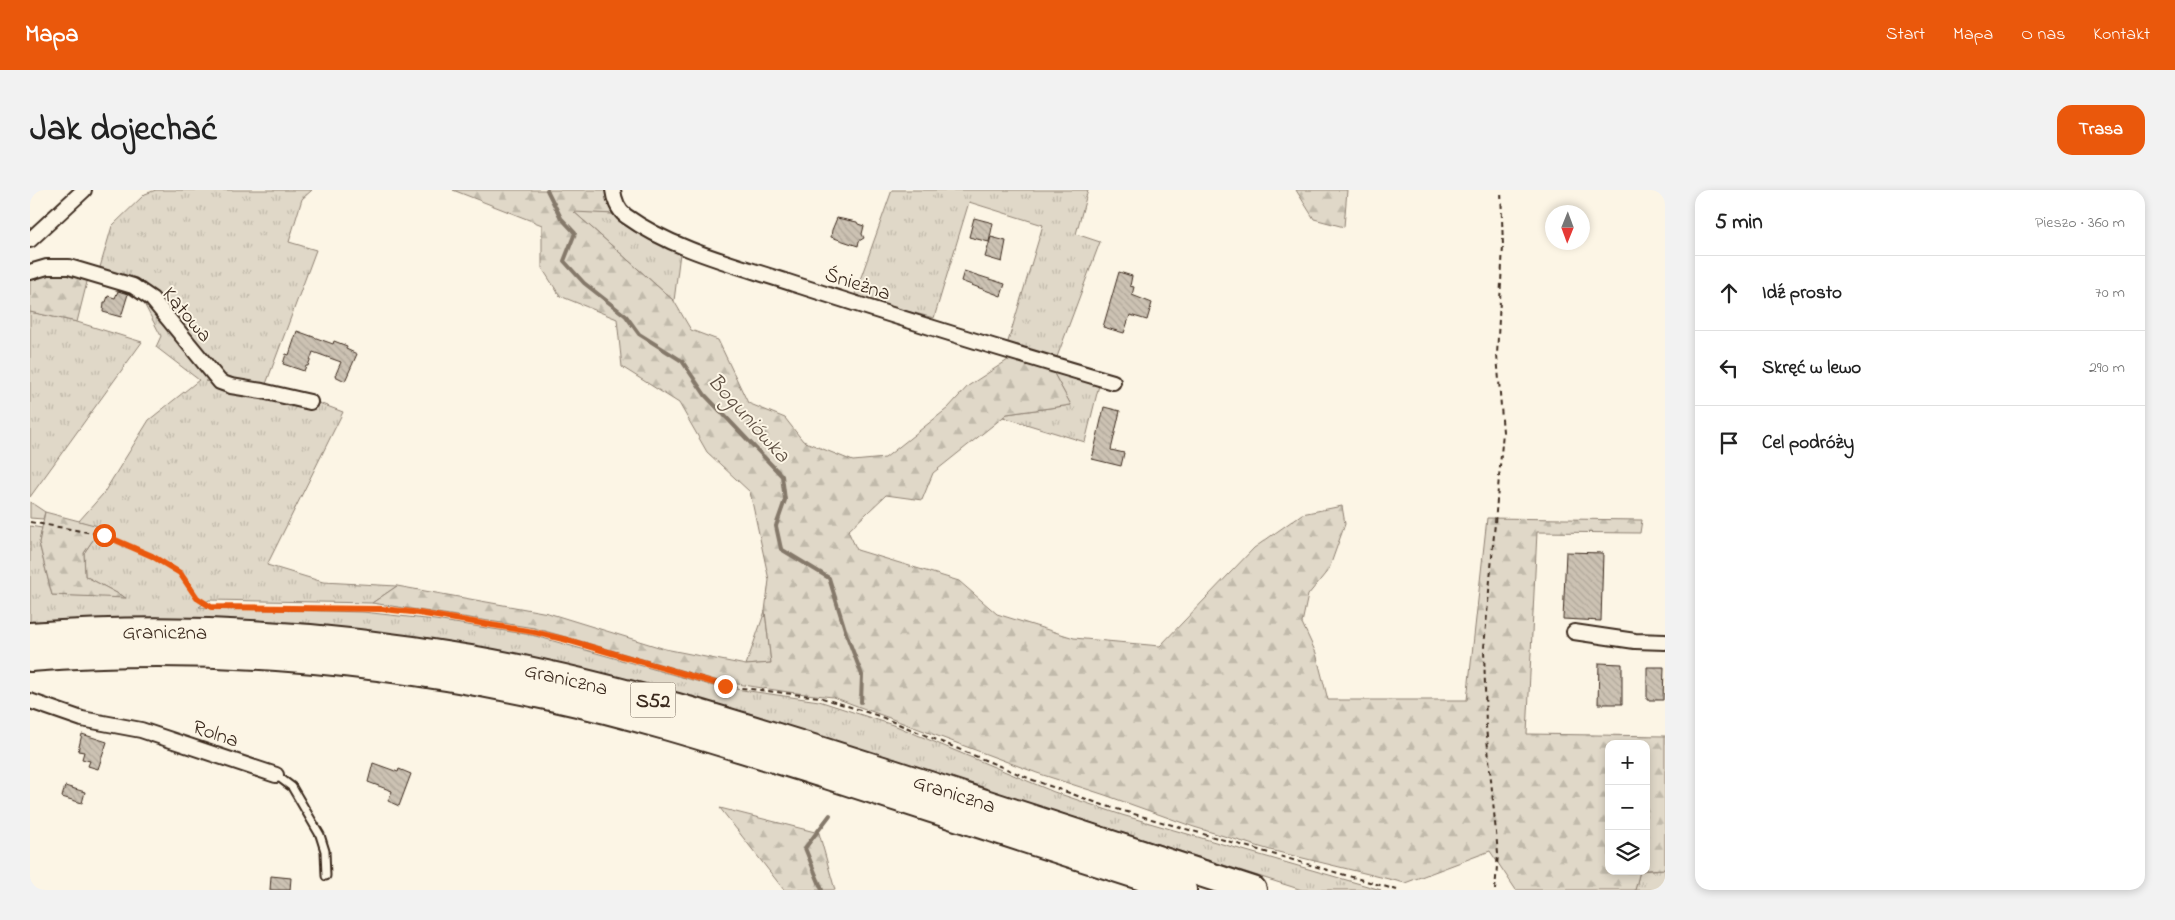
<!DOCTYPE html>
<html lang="pl">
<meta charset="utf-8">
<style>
:root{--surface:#fff;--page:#f2f2f2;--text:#222;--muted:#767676;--line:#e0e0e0;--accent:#ea580c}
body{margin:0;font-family:"Indie Flower",sans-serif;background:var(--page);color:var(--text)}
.controls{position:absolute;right:15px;bottom:15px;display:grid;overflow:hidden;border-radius:10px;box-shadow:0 2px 8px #0003}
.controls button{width:45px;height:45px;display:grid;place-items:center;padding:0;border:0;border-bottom:1px solid var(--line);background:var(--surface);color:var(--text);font:25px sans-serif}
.compass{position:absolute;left:1515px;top:15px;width:45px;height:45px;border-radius:50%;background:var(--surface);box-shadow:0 2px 8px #0003;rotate:181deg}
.stop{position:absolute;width:15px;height:15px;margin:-11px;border:4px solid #ea580c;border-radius:50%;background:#fff}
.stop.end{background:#ea580c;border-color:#fff;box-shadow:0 1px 5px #0008}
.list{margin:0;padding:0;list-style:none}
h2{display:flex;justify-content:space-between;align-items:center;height:65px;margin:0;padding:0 20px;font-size:21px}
h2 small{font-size:16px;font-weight:400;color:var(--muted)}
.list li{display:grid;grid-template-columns:32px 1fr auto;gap:15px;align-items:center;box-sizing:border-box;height:75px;padding:0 20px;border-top:1px solid var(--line)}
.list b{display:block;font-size:19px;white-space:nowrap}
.list em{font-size:16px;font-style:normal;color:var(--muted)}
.icon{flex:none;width:28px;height:28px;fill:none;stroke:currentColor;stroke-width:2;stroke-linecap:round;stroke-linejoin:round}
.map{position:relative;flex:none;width:1635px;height:700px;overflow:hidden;border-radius:15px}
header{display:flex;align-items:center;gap:30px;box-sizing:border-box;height:70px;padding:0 25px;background:var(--accent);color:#fff}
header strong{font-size:24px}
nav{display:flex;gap:28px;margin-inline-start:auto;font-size:18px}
.intro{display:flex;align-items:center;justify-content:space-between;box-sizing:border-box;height:120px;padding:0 30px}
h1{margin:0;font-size:35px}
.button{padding:12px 22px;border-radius:15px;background:var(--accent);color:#fff;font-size:18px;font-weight:700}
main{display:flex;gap:30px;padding:0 30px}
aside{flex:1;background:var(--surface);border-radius:15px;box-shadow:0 2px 8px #0003}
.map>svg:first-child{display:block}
.grass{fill:url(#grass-tufts);stroke:#8e8173}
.forest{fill:url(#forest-firs);stroke:#8e8173}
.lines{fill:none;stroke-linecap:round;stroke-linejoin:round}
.stream{stroke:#85796b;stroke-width:4}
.building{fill:url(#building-back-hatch);stroke:#3b2a1e}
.lane-casing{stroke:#3b2a1e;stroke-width:11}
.street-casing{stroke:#3b2a1e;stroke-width:18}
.highway-casing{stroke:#3b2a1e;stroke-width:30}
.path{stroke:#3b2a1e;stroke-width:2;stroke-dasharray:5 4;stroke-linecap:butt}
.lane{stroke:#fcf5e5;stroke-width:7}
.street{stroke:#fcf5e5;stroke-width:14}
.highway{stroke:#fcf5e5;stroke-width:26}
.route{stroke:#ea580c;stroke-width:6}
.labels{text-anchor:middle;stroke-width:4;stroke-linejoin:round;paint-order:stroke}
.shield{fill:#fcf5e5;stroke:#75675a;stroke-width:1}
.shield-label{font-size:20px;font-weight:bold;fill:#3b2a1e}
.street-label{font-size:21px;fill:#3b2a1e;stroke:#fcf5e5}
.water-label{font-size:22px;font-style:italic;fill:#605144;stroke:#fcf5e5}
</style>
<header>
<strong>Mapa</strong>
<nav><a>Start</a><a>Mapa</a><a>O nas</a><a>Kontakt</a></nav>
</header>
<div class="intro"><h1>Jak dojechać</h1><a class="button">Trasa</a></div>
<main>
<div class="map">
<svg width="1635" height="700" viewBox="0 0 1635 700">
<defs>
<pattern id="grass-tufts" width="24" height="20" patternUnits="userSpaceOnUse" patternTransform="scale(1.25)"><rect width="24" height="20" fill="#e0d8c8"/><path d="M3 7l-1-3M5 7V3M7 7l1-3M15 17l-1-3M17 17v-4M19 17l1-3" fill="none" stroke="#c1baab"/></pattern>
<pattern id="forest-firs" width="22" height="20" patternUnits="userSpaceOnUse" patternTransform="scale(1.25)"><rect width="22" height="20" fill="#e0d8c8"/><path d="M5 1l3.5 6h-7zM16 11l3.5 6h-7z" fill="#c1baab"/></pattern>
<pattern id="building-back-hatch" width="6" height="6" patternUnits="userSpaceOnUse" patternTransform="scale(1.25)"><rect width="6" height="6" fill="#ccc2b3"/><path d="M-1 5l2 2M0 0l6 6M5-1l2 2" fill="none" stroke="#b0a79a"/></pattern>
</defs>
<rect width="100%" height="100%" fill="#fcf5e5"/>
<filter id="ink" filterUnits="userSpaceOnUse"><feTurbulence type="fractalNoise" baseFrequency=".02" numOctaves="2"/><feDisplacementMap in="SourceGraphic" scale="10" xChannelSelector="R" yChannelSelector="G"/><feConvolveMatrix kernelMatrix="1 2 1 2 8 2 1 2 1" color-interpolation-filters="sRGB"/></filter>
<g filter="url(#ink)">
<g class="grass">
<path d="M126 0H282L272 9 259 52 286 60 236 194 175 191 289 213 313 222 237 375 293 392 367 396 342 413 179 410 169 417 333 422 405 430 502 445 684 496 789 511 866 536 1024 602 1092 625 1351 700H1272L858 568 662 509 0 437V336L12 338 9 353 22 405 94 407 55 386 54 363 71 338 49 331 73 304 119 230 169 190 126 157 131 146 110 106 66 91 82 36 115 4Z"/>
<path d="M862 0H1058L1046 44 1070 52 1027 167 977 155 1013 35 939 12 904 128 824 107Z"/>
<path d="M543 21 584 24 598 35 650 63 644 111Z"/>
<path d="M0 122 47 132 112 152 0 307Z"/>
<path d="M1022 180 1069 195 1055 252 973 227 977 224 1041 215Z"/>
<path d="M0 312 15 322 13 329 0 328Z"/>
<path d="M735 421 741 473 716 475Z"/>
<path d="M1635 679V700H1605L1610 681Z"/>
</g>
<g class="forest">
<path d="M423 0H580L584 24 544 22 644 111 661 140 688 150 718 213 755 228 773 251 823 271 855 268 918 218 938 196 984 166 1022 180 1041 215 977 224 903 283 892 310 856 305 818 341 827 360 929 391 967 424 1044 448 1130 456 1224 358 1272 324 1312 316 1315 334 1299 379 1278 405 1272 433 1286 463 1298 510H1437L1457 328 1612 330 1610 343 1507 342 1497 544 1635 546V679L1616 680V554H1579V681H1610L1605 700H1486L1460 661 1375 693 1240 660 1164 637 1075 605 1007 583 803 507 758 502 688 491 504 438 342 413 367 396 518 423 635 459 716 475 741 473 735 421 739 390 720 302 677 262 649 213 592 177 587 129 530 106 512 78V35Z"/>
<path d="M1266 0H1317L1314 37 1284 29Z"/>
<path d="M22 82 58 88 47 132 0 122V90L8 83Z"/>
<path d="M15 322 72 337 54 363 55 386 96 408 22 405 9 353Z"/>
<path d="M690 618 789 643 805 700H754Z"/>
</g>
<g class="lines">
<g class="stream">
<path d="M517 0 531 28 545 43 534 71 554 93 596 126 609 144 652 171 675 205 752 286 755 310 746 336 751 359 799 388 817 446 832 485 831 512"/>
<path d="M792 700 775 658 800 625"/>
</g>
</g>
<g class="building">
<path d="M807 28 827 32 828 34 834 36 832 44 834 48 829 51 828 56 801 47 802 40Z"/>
<path d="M944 28 963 33 959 52 939 47Z"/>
<path d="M961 47 976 51 972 72 955 67Z"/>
<path d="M934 81 975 94 971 106 931 91Z"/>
<path d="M1089 82 1102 86 1100 96 1104 97 1102 105 1122 113 1117 130 1100 125 1094 143 1073 137Z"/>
<path d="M88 101 98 104 91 127 73 122 74 112H76L78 106 85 108Z"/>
<path d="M267 141 303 154 304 151 317 156 316 159 327 164 315 191 305 186 311 172 283 162 278 176H276L274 181 253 174 256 164 259 165Z"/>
<path d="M1074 217 1090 221 1081 260 1094 263 1091 276 1062 269Z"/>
<path d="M1536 362 1573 363 1571 431 1533 429Z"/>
<path d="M1569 473 1592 474V514H1568Z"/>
<path d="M1617 477H1634L1633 510H1617Z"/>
<path d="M52 544 77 552 68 579 58 576 60 571 52 569 54 562 48 561Z"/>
<path d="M343 573 368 582 369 579 381 584 369 616 358 611 362 601 338 592Z"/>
<path d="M35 596 55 602 52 613 32 607Z"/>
<path d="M241 686 261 688 260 700H240Z"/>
</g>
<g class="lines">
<defs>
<path id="lane" d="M246 585 262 597 290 645 295 661 296 686"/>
<g id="street">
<path d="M583 0C584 9 588 20 596 26 643 60 710 76 764 94 870 128 976 161 1083 192"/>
<path d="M0 50 54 0"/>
<path d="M0 82 17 77H39L103 96 122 109 190 192 201 196 232 201 280 212"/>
<path d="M1544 442 1605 451 1635 452"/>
<path d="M0 511 52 529 111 540 246 585"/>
</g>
<g id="highway">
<path id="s1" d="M0 446C146 435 297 444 441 469 585 494 724 539 862 583 983 622 1103 661 1223 700"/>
<path d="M0 468C174 454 351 470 521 507 614 527 705 557 796 585 915 623 1034 662 1153 700"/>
</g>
</defs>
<use href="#lane" class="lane-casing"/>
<use href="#street" class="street-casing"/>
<use href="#highway" class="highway-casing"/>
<g class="path">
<path d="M0 332 74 345 122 366 150 383 167 408 181 417 352 419 382 422 505 442 537 450 695 496 789 507 849 526 1003 590 1073 615 1367 700"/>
<path d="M1465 700 1468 664 1456 537 1454 458 1473 242 1467 165 1473 56 1471 0"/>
</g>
<use href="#lane" class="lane"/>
<use href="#street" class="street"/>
<use href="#highway" class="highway"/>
</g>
</g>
<g class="lines" filter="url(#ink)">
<path class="route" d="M74 345 122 366 150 383 167 408 181 417 352 419 382 422 504 442 537 450 695 496"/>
</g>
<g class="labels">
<rect class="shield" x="600.5" y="492.5" width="45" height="35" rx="4"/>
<g class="shield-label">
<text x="623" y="517">S52</text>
</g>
<g class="street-label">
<text transform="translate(828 93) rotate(18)" y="7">Śnieżna</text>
<text transform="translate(158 124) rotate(50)" y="7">Kątowa</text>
<text dy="7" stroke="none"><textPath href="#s1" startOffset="135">Graniczna</textPath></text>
<text dy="7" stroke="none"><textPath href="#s1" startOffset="540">Graniczna</textPath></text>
<text transform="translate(186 543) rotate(19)" y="7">Rolna</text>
<text dy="7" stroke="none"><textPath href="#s1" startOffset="945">Graniczna</textPath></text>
</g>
<g class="water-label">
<text transform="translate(720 227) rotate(48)" y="8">Boguniówka</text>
</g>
</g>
</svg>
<div class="controls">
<button>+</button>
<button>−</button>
<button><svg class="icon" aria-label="layers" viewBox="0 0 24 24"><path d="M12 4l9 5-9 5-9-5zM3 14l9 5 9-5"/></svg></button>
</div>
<svg class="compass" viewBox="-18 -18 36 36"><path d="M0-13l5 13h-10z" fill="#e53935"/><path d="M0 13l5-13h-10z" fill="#767676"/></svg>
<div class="stop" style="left:74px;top:345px"></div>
<div class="stop end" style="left:695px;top:496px"></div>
</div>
<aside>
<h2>5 min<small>Pieszo · 360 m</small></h2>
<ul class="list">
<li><svg class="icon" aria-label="ahead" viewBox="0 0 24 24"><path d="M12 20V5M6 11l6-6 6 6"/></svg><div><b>Idź prosto</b></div><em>70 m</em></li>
<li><svg class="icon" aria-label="left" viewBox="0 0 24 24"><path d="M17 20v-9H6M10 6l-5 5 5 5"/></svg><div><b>Skręć w lewo</b></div><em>290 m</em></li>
<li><svg class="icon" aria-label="arrive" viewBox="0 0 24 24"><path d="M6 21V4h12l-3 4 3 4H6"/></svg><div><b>Cel podróży</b></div></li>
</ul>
</aside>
</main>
